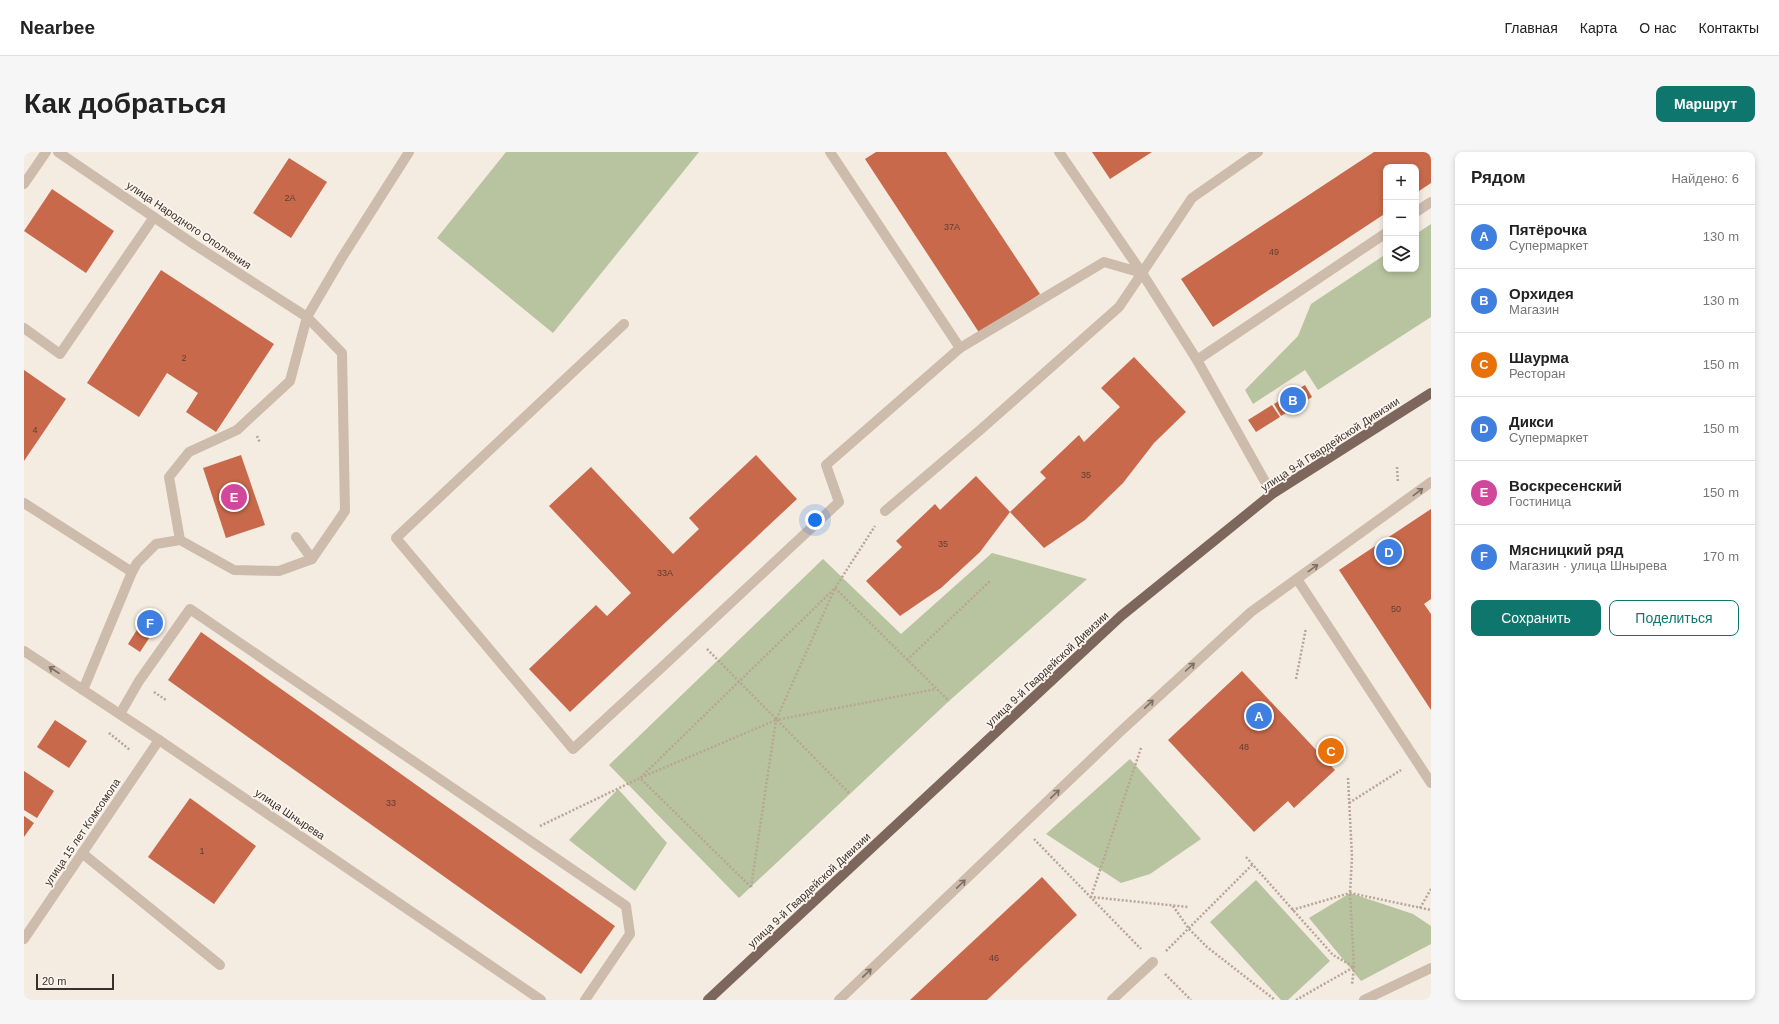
<!DOCTYPE html>
<html lang="ru">
<meta charset="utf-8">
<style>
:root{--surface:#fff;--page:#f6f6f6;--text:#222;--muted:#767676;--line:#e0e0e0;--accent:#0f766e}
body{margin:0;font-family:Helvetica,sans-serif;background:var(--page);color:var(--text)}
.controls{position:absolute;right:12px;top:12px;display:grid;overflow:hidden;border-radius:8px;box-shadow:0 2px 6px #0003}
.controls button{width:36px;height:36px;display:grid;place-items:center;padding:0;border:0;border-bottom:1px solid var(--line);background:var(--surface);color:var(--text);font:20px sans-serif}
.scale{position:absolute;left:12px;bottom:10px;width:78px;box-sizing:border-box;padding-left:4px;border:2px solid #3b302b;border-top:0;font-size:11px;line-height:14px;white-space:nowrap;color:#3b302b;-webkit-text-stroke:3px #fbf5ee;paint-order:stroke}
.you{position:absolute;left:791px;top:368px;width:14px;height:14px;margin:-10px;border:3px solid #fff;border-radius:50%;background:#1a73e8;box-shadow:0 0 0 6px #1a73e833}
.badge{display:grid;place-items:center;width:26px;height:26px;border-radius:50%;background:var(--accent);color:#fff;font-size:13px;font-weight:700}
.pin{position:absolute;translate:-50% -50%;border:2px solid #fff;box-shadow:0 1px 4px #0006}
.list{margin:0;padding:0;list-style:none}
h2{display:flex;justify-content:space-between;align-items:center;height:52px;margin:0;padding:0 16px;font-size:17px}
h2 small{font-size:13px;font-weight:400;color:var(--muted)}
.list li{display:grid;grid-template-columns:26px 1fr auto;gap:12px;align-items:center;box-sizing:border-box;height:64px;padding:0 16px;border-top:1px solid var(--line)}
.list b{display:block;font-size:15px;white-space:nowrap}
.list p{margin:0;font-size:13px;white-space:nowrap;color:var(--muted)}
.list em{font-size:13px;font-style:normal;color:var(--muted)}
.actions{display:flex;gap:8px;padding:12px 16px}
.actions a{flex:1;padding:9px 0;border:1px solid var(--accent);border-radius:8px;text-align:center;font-size:14px;color:var(--accent)}
.actions .main{background:var(--accent);color:#fff}
.icon{flex:none;width:22px;height:22px;fill:none;stroke:currentColor;stroke-width:2;stroke-linecap:round;stroke-linejoin:round}
.map{position:relative;flex:none;width:1407px;height:848px;overflow:hidden;border-radius:8px}
header{display:flex;align-items:center;gap:24px;box-sizing:border-box;height:56px;padding:0 20px;background:var(--surface);border-bottom:1px solid var(--line)}
header strong{font-size:19px}
nav{display:flex;gap:22px;margin-inline-start:auto;font-size:14px}
.intro{display:flex;align-items:center;justify-content:space-between;box-sizing:border-box;height:96px;padding:0 24px}
h1{margin:0;font-size:28px}
.button{padding:10px 18px;border-radius:8px;background:var(--accent);color:#fff;font-size:14px;font-weight:700}
main{display:flex;gap:24px;padding:0 24px}
aside{flex:1;background:var(--surface);border-radius:8px;box-shadow:0 2px 6px #0003}
.map>svg:first-child{display:block}
.green{fill:#b8c4a0}
.building{fill:#c8694b}
.lines{fill:none;stroke-linecap:round;stroke-linejoin:round}
.path{stroke:#b9a596;stroke-width:2.5;stroke-dasharray:2 2;stroke-linecap:butt}
.minor{stroke:#cdbbac;stroke-width:10}
.major{stroke:#7d675c;stroke-width:10}
.oneway{stroke:#7d6f65}
.labels{text-anchor:middle;stroke-width:3.5;stroke-linejoin:round;paint-order:stroke}
.number-label{font-size:9px;fill:#5e3e33}
.street-label{font-size:11px;fill:#3b302b;stroke:#fbf5ee}
</style>
<header>
<strong>Nearbee</strong>
<nav><a>Главная</a><a>Карта</a><a>О нас</a><a>Контакты</a></nav>
</header>
<div class="intro"><h1>Как добраться</h1><a class="button">Маршрут</a></div>
<main>
<div class="map">
<svg width="1407" height="848" viewBox="0 0 1407 848">
<rect width="100%" height="100%" fill="#f4ebe1"/>
<g class="green">
<path d="M482 0H675L529 181 413 86Z"/>
<path d="M1407 72V165L1294 238 1281 218 1229 252 1221 238 1274 184 1287 152 1362 102V117H1392V82Z"/>
<path d="M968 401 1063 427 925 549 715 746 585 613 799 407 877 482Z"/>
<path d="M1106 607 1177 687 1126 722 1097 731 1022 682Z"/>
<path d="M594 637 643 691 611 739 545 688Z"/>
<path d="M1232 728 1306 809 1264 848H1257L1186 770Z"/>
<path d="M1326 741 1389 762 1407 774V792L1337 829 1285 766Z"/>
</g>
<g class="building">
<path d="M852 0H922L1016 142 956 182 841 7Z"/>
<path d="M1068 0H1128L1086 27Z"/>
<path d="M1350 0H1407V31L1392 41V15H1362V61L1189 175 1157 127Z"/>
<path d="M265 6 303 30 267 86 229 61Z"/>
<path d="M28 37 90 79 62 121 0 79Z"/>
<path d="M137 118 250 192 192 280 162 260 174 241 143 221 115 265 63 231Z"/>
<path d="M1110 205 1162 260 1130 291 1099 331 1061 368 1020 396 986 360 956 400 917 436 876 464 842 429 878 395 872 389 911 352 916 358 952 324 986 360 1022 326 1016 320 1055 283 1060 290 1096 255 1077 236Z"/>
<path d="M0 218 42 247 0 309Z"/>
<path d="M1281 233 1288 245 1257 264 1250 252Z"/>
<path d="M1248 253 1256 265 1232 280 1224 268Z"/>
<path d="M217 303 241 373 202 386 179 316Z"/>
<path d="M732 303 773 347 546 560 505 517 572 453 583 464 607 441 525 354 567 315 649 402 675 377 665 366Z"/>
<path d="M1407 357V447L1400 452 1407 462V558L1315 418Z"/>
<path d="M126 457 139 465 116 500 104 492Z"/>
<path d="M177 480 591 774 557 822 144 528Z"/>
<path d="M1218 519 1311 618 1270 656 1264 649 1230 680 1144 588Z"/>
<path d="M31 568 63 589 45 616 13 595Z"/>
<path d="M0 619 30 639 13 666 0 658Z"/>
<path d="M166 646 232 694 190 752 124 705Z"/>
<path d="M0 664 10 671 0 685Z"/>
<path d="M1018 725 1053 763 963 848H886Z"/>
</g>
<g class="lines">
<g class="path">
<path d="M233 284 236 291"/>
<path d="M1373 315 1374 331"/>
<path d="M683 497 826 642"/>
<path d="M883 508 966 429"/>
<path d="M1272 527 1282 476"/>
<path d="M130 540 142 548"/>
<path d="M85 581 106 598"/>
<path d="M1117 596 1067 745 1164 755"/>
<path d="M1324 626 1328 705 1326 741 1330 815 1328 833"/>
<path d="M1325 651 1377 618"/>
<path d="M516 674 616 626 752 568 811 436 851 374"/>
<path d="M1010 687 1117 797"/>
<path d="M1222 705 1309 803 1330 815 1272 848"/>
<path d="M727 735 616 626 811 436 925 549"/>
<path d="M727 735 752 568 912 537"/>
<path d="M1149 754 1165 777 1183 795 1251 848"/>
<path d="M1396 756 1407 737"/>
<path d="M1268 758 1326 741 1407 758"/>
<path d="M1142 799 1229 712"/>
<path d="M1141 822 1167 848"/>
</g>
<g class="minor">
<path d="M34 0 171 93 283 165 318 201 321 359 288 407 255 419 210 418 156 388 132 392 113 411 108 420 59 538"/>
<path d="M806 0 936 196"/>
<path d="M1035 0 1118 121 1168 46 1234 0"/>
<path d="M0 32 22 0"/>
<path d="M1392 60 1407 50"/>
<path d="M600 172 372 386 549 597 636 517 815 350 802 313 936 196 1080 110 1118 121 1173 208 1248 342"/>
<path d="M0 176 36 202 130 65"/>
<path d="M1173 208 1362 81"/>
<path d="M0 351 108 420"/>
<path d="M861 359 955 279 1095 155 1118 121"/>
<path d="M272 385 288 407"/>
<path d="M156 388 145 325 165 300 213 278 266 229 283 165 317 107 385 0"/>
<path d="M1273 427 1407 631"/>
<path d="M0 499 135 588 517 848"/>
<path d="M96 562 115 529 166 457 602 754 606 782 561 848"/>
<path d="M58 701 196 813"/>
<path d="M0 787 135 588"/>
<path d="M815 848 1097 579 1227 460 1407 330"/>
<path d="M1088 848 1129 810"/>
<path d="M1340 848 1407 816"/>
</g>
<path class="major" d="M684 848 1097 464 1248 342 1407 241"/>
</g>
<defs><path id="oneway-shaft" d="M-6 0H5M1.5-3L5.5 0L1.5 3" fill="none" stroke-width="1.6" stroke-linecap="round" stroke-linejoin="round"/></defs>
<g class="oneway">
<use href="#oneway-shaft" transform="translate(1394 340) rotate(-37)"/>
<use href="#oneway-shaft" transform="translate(1289 416) rotate(-36)"/>
<use href="#oneway-shaft" transform="translate(1166 515) rotate(-42)"/>
<use href="#oneway-shaft" transform="translate(30 518) rotate(-147)"/>
<use href="#oneway-shaft" transform="translate(1125 552) rotate(-43)"/>
<use href="#oneway-shaft" transform="translate(1031 642) rotate(-44)"/>
<use href="#oneway-shaft" transform="translate(937 732) rotate(-44)"/>
<use href="#oneway-shaft" transform="translate(843 821) rotate(-44)"/>
</g>
<g class="labels">
<g class="number-label">
<text x="266" y="49">2А</text>
<text x="928" y="78">37А</text>
<text x="1250" y="103">49</text>
<text x="160" y="209">2</text>
<text x="11" y="281">4</text>
<text x="1062" y="326">35</text>
<text x="919" y="395">35</text>
<text x="641" y="424">33А</text>
<text x="1372" y="460">50</text>
<text x="1220" y="598">48</text>
<text x="367" y="654">33</text>
<text x="178" y="702">1</text>
<text x="970" y="809">46</text>
</g>
<g class="street-label">
<text transform="translate(165 73) rotate(34)" y="4">улица Народного Ополчения</text>
<text transform="translate(1306 292) rotate(-33)" y="4">улица 9-й Гвардейской Дивизии</text>
<text transform="translate(1023 517) rotate(-43)" y="4">улица 9-й Гвардейской Дивизии</text>
<text transform="translate(266 662) rotate(34)" y="4">улица Шнырева</text>
<text transform="translate(58 680) rotate(-56)" y="4">улица 15 лет Комсомола</text>
<text transform="translate(785 738) rotate(-43)" y="4">улица 9-й Гвардейской Дивизии</text>
</g>
</g>
</svg>
<div class="controls">
<button>+</button>
<button>−</button>
<button><svg class="icon" aria-label="layers" viewBox="0 0 24 24"><path d="M12 4l9 5-9 5-9-5zM3 14l9 5 9-5"/></svg></button>
</div>
<div class="scale">20 m</div>
<div class="you"></div>
<div class="pin badge" style="left:1235px;top:564px;background:#3f7fe0">A</div>
<div class="pin badge" style="left:1269px;top:248px;background:#3f7fe0">B</div>
<div class="pin badge" style="left:1307px;top:599px;background:#e8710a">C</div>
<div class="pin badge" style="left:1365px;top:400px;background:#3f7fe0">D</div>
<div class="pin badge" style="left:210px;top:345px;background:#d1479c">E</div>
<div class="pin badge" style="left:126px;top:471px;background:#3f7fe0">F</div>
</div>
<aside>
<h2>Рядом<small>Найдено: 6</small></h2>
<ul class="list">
<li><span class="badge" style="background:#3f7fe0">A</span><div><b>Пятёрочка</b><p>Супермаркет</p></div><em>130 m</em></li>
<li><span class="badge" style="background:#3f7fe0">B</span><div><b>Орхидея</b><p>Магазин</p></div><em>130 m</em></li>
<li><span class="badge" style="background:#e8710a">C</span><div><b>Шаурма</b><p>Ресторан</p></div><em>150 m</em></li>
<li><span class="badge" style="background:#3f7fe0">D</span><div><b>Дикси</b><p>Супермаркет</p></div><em>150 m</em></li>
<li><span class="badge" style="background:#d1479c">E</span><div><b>Воскресенский</b><p>Гостиница</p></div><em>150 m</em></li>
<li><span class="badge" style="background:#3f7fe0">F</span><div><b>Мясницкий ряд</b><p>Магазин · улица Шнырева</p></div><em>170 m</em></li>
</ul>
<div class="actions"><a class="main">Сохранить</a><a>Поделиться</a></div>
</aside>
</main>
